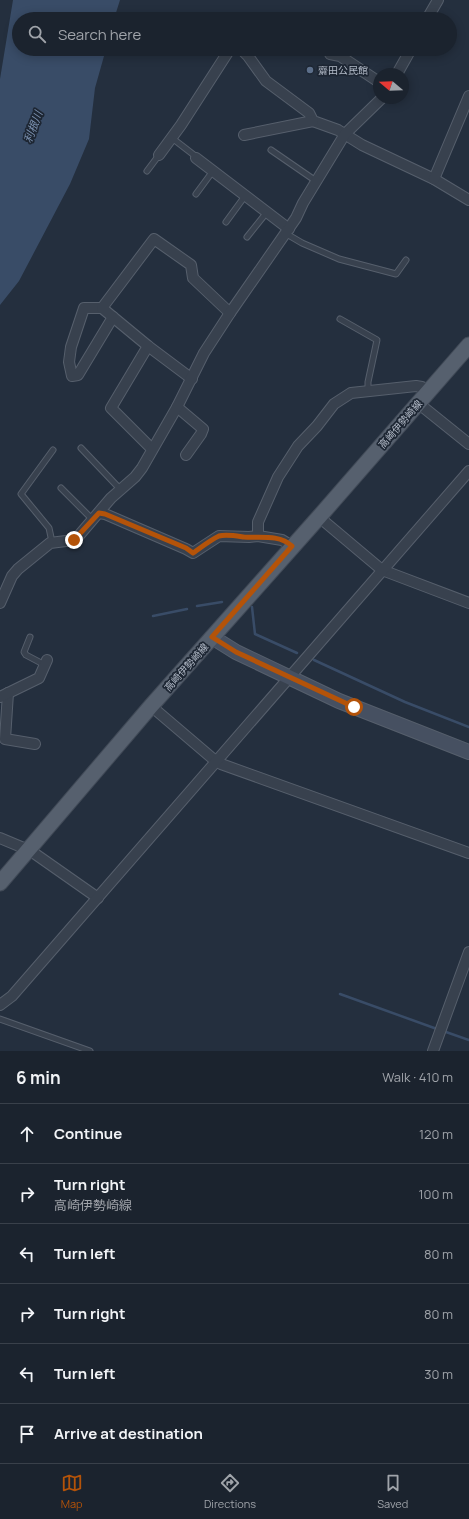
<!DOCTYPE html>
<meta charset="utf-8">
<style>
:root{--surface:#1b232e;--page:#242b36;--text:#f1f3f6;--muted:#a0a4aa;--line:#39404a;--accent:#b45309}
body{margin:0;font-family:Manrope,"Noto Sans JP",sans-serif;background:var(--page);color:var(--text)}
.compass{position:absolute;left:373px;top:68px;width:36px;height:36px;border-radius:50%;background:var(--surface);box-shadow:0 2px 10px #0003;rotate:289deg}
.stop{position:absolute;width:12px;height:12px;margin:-9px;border:3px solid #b45309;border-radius:50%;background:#fff}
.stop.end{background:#b45309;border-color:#fff;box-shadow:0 1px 4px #0008}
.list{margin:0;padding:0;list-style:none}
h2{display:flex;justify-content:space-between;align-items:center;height:52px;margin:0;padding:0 16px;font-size:17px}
h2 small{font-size:13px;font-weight:400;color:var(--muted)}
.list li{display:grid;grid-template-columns:26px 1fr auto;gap:12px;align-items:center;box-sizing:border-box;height:60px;padding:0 16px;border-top:1px solid var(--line)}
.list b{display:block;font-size:15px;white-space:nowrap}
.list p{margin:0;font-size:13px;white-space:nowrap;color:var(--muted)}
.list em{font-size:13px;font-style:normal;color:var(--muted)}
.icon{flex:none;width:22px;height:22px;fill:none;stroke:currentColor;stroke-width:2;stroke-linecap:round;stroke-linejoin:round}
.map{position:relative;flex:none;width:469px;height:1051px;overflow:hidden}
.search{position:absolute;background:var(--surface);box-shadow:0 2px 10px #0003;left:12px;right:12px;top:12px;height:44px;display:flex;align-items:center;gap:10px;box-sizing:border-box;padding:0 14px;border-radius:22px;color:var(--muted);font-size:15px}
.sheet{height:412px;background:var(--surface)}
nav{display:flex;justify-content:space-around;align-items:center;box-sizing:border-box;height:56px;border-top:1px solid var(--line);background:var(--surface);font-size:11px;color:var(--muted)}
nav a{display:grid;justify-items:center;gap:2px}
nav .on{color:var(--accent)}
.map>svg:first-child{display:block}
.water{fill:#394c67}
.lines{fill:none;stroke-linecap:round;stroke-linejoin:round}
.stream{stroke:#394c67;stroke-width:2.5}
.lane-casing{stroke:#565f6c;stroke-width:7}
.street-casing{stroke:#565f6c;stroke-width:12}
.secondary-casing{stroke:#565f6c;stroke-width:16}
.primary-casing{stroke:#414a57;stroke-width:17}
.lane{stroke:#38414e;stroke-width:5}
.street{stroke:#38414e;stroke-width:10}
.secondary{stroke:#465061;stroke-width:14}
.primary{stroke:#56606e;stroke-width:15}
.route{stroke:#b45309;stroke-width:5}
.service-dot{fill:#5c6f8a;stroke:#1d2633;stroke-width:1.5}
.labels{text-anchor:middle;stroke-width:3.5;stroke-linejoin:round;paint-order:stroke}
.poi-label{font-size:10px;fill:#b4bcc9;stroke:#1d2633;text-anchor:start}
.street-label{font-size:10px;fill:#b4bcc9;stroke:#1d2633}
.water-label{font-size:11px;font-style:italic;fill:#7c92b1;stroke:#1d2633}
</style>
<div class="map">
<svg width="469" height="1051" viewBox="0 0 469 1051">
<rect width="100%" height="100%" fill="#242f3e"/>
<path class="water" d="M13 0H120L114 19H19V49H106L95 88 89 139 70 184 19 281 0 305V79Z"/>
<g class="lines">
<g class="stream">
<path d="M197 606 222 602"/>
<path d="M252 607 255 634 297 653"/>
<path d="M153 616 187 609"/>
<path d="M314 660 405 702 469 727"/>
<path d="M340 994 437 1029"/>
<path d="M446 1032 469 1040"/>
</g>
<defs>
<g id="lane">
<path d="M172 138 194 155 196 158"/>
<path d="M271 150 316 181"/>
<path d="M147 171 159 155"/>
<path d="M196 194 213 171"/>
<path d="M226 222 245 196"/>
<path d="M285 233 302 243 339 259 396 274 406 260"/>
<path d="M247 237 267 212"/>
<path d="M340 319 377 340 368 382V391"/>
<path d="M81 448 121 490"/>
<path d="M61 488 93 520"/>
<path d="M52 542 49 528 21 494 53 450"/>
<path d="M30 637 24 652 26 655 45 665"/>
<path d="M0 1019 90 1051"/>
</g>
<g id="street">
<path d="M427 19 438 0"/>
<path d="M241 49 248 56 266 81 309 113 313 121 338 130 362 145 434 179 469 200"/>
<path d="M330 54 340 56 379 82"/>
<path d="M397 74 411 49"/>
<path d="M244 135 313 121"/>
<path d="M159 155 181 125 230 49"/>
<path d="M196 158 289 229"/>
<path d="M434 179 469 96"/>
<path d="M102 308H84L71 347 69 362 72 376 78 375 113 317"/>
<path d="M148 346 111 408 152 449"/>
<path d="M192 379 148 346 102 308 154 239 191 265 193 278 230 313"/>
<path d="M418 403 469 444"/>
<path d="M177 407 203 429 201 434 186 455"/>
<path d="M99 513 105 514 186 549 193 553 219 536 249 537 258 536 282 540 292 546"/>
<path d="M319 517 382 570 469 603"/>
<path d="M258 536V522L278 477 298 446 317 426 334 404 351 393 416 386 422 387 429 390"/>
<path d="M0 603 12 576 18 569 50 543 74 540 76 539 111 498 135 477 142 468 177 407 204 353 230 313 296 218 303 203 345 134 382 98"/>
<path d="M8 693 5 739 35 744"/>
<path d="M0 697 39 678 47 660"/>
<path d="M151 706 212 758 221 764 469 853"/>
<path d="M0 838 31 851 98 898"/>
<path d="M0 1005 12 996 469 471"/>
<path d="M433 1051 469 952"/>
</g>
<path id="secondary" d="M212 637 236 652 339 701 469 752"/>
<path id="primary" d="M0 883 151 706 319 517 469 345"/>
</defs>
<use href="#lane" class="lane-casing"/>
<use href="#street" class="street-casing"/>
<use href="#secondary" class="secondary-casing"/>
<use href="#primary" class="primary-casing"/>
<use href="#lane" class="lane"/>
<use href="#street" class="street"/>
<use href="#secondary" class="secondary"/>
<use href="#primary" class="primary"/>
</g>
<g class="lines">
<path class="route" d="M74 540 99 513 105 514 186 548 193 553C200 548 212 539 219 536 226 534 237 536 244 537 260 538 279 534 292 546L212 637 236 652 354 707"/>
</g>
<circle class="service-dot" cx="310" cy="70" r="4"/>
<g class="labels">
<g class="poi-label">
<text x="318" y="74">齋田公民館</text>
</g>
<g class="street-label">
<text transform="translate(400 424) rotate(-49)" y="4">高崎伊勢崎線</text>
<text transform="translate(186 667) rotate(-48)" y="4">高崎伊勢崎線</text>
</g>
<g class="water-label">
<text transform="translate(33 127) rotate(-70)" y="4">利根川</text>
</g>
</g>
</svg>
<svg class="compass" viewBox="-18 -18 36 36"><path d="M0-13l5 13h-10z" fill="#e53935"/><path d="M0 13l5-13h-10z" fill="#a0a4aa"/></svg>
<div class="stop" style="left:354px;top:707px"></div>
<div class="stop end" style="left:74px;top:540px"></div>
<div class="search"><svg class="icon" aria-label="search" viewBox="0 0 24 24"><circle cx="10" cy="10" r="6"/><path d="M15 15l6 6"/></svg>Search here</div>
</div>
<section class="sheet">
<h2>6 min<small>Walk · 410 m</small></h2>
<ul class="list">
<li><svg class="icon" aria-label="ahead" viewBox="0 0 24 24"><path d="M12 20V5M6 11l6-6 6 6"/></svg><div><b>Continue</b></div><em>120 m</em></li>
<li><svg class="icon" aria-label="right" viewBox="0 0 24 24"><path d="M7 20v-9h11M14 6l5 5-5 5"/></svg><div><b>Turn right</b><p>高崎伊勢崎線</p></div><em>100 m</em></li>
<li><svg class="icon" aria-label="left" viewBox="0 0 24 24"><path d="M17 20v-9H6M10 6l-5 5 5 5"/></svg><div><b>Turn left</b></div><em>80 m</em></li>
<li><svg class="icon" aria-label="right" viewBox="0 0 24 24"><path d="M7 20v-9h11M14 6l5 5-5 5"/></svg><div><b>Turn right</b></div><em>80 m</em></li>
<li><svg class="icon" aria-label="left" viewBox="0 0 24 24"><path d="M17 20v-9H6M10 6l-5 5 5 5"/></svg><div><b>Turn left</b></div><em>30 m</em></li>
<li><svg class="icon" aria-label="arrive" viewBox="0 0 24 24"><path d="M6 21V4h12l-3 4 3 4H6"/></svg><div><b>Arrive at destination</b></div></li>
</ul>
</section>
<nav>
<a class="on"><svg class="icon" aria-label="map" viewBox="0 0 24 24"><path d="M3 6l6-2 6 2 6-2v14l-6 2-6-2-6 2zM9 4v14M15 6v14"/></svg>Map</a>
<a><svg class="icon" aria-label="directions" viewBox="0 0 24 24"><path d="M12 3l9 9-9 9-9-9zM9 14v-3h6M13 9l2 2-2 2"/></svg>Directions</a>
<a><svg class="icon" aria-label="saved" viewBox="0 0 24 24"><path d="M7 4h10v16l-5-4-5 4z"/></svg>Saved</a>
</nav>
